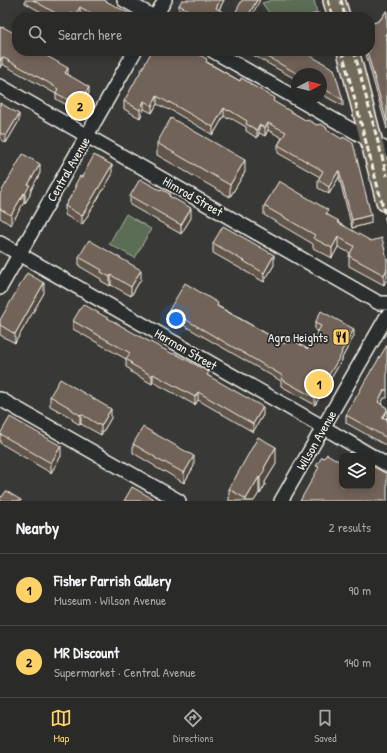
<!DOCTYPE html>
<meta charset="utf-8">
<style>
:root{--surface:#2a2a28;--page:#323230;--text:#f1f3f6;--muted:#a5a7a8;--line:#464645;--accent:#ffd166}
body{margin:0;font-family:"Patrick Hand",sans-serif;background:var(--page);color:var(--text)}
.controls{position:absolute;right:12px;bottom:12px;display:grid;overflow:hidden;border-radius:8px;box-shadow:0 2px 10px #0003}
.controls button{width:36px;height:36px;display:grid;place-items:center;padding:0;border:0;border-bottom:1px solid var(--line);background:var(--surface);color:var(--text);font:20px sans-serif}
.compass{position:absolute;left:291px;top:68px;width:36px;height:36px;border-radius:50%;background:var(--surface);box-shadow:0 2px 10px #0003;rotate:83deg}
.you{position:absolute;left:176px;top:319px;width:14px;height:14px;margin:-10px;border:3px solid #fff;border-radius:50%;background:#1a73e8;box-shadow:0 0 0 6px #1a73e833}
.badge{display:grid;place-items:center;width:26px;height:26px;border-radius:50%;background:var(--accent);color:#111;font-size:13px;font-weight:700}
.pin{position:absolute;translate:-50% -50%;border:2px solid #fff;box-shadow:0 1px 4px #0006}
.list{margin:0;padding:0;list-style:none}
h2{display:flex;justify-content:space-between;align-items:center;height:52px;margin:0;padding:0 16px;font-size:17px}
h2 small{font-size:13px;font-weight:400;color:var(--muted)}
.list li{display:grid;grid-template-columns:26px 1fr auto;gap:12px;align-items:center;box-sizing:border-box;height:72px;padding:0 16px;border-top:1px solid var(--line)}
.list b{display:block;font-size:15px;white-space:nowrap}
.list p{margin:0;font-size:13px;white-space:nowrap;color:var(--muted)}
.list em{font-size:13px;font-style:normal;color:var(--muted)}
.icon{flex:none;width:22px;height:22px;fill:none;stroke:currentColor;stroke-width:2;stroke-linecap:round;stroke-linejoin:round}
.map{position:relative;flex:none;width:387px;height:501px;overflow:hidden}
.search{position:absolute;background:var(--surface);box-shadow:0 2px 10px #0003;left:12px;right:12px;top:12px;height:44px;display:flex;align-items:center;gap:10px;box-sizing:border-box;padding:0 14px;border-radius:16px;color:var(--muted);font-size:15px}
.sheet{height:196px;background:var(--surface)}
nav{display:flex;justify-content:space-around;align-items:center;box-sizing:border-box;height:56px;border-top:1px solid var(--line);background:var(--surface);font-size:11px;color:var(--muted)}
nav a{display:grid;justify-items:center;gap:2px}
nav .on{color:var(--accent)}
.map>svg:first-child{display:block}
.green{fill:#5c6d56;stroke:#a8af9f}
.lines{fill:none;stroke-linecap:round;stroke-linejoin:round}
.street-casing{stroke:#f4f1e8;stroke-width:16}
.primary-casing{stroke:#f4f1e8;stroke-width:24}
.street{stroke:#2a2d2e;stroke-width:13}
.primary{stroke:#726b5a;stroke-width:21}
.rail{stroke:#f4f1e8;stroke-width:3;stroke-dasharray:6 3;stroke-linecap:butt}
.wall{fill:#62564c;stroke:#f4f1e8}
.shaded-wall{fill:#50463e;stroke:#f4f1e8}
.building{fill:#726458;stroke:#f4f1e8}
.labels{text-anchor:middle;stroke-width:3.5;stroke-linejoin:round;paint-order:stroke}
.street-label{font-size:13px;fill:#f4f1e8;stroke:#2a2d2e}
.poi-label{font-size:13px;fill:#f4f1e8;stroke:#2a2d2e;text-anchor:end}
</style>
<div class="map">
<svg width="387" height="501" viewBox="0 0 387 501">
<rect width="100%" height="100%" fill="#383836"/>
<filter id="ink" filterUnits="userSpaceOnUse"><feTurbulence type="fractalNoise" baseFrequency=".025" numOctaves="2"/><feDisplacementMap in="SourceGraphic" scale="8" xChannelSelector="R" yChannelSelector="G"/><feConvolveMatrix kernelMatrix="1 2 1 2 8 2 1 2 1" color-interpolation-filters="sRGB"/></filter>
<g filter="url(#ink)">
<g class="green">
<path d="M272 0H314L318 17H272L262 3Z"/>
<path d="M126 214 151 229 135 258 109 244Z"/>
</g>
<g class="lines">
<defs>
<g id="street">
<path d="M124 0 154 17"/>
<path d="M155 17 165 0"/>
<path d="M213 51 387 150"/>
<path d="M0 86 379 303H387"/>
<path d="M0 243 323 427 372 456"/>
<path d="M0 288 135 51"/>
<path d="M0 399 179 501"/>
<path d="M372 456 387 465"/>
<path d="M281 501 387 316"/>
</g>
<g id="primary">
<path d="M334 0 339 17"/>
<path d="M348 51 387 201"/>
</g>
</defs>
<use href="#street" class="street-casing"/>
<use href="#primary" class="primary-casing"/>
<use href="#street" class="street"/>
<use href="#primary" class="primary"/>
<g class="rail">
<path d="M328 0 333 17"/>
<path d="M341 0 345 17"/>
<path d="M342 51 387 222"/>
<path d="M354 51 387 176"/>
</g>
</g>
<g class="wall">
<path d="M25 0H104L130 17H84L80 15 78 17H50L25 3Z"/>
<path d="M224 0 219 10 232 17H188L179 12V5Z"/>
<path d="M387 10V129L377 94 365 51H370L376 22 380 20Z"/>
<path d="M0 27 68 75 89 93 79 112 56 99V94L2 64 0 68Z"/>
<path d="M246 51H323L309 55 343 100V106L321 94V74H297V80Z"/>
<path d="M207 62 240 81 250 84 275 103 307 121 327 130 371 223 352 228 339 177 329 194 318 188V180L320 177 278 153V145L282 138 268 130 265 136 259 133 257 138 246 131V127L229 117 228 119 224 116 213 135 169 109V110L157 104 152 113 144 109 140 118 124 109V101Z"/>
<path d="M0 103 19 121 6 143 0 139Z"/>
<path d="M157 143 245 172 230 197 157 155Z"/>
<path d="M40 173 30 192V195L25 203 24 202 11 225 0 218V194Z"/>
<path d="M112 175 82 225 65 215V206L75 189V185L82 177Z"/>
<path d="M130 196H170L191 218 181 234 130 205Z"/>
<path d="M264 206 328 215 387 259 384 285 349 266V256L350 253 338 247 332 258 313 248V244L264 215Z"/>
<path d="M213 243 274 265 264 282 213 253Z"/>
<path d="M79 257 141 279 131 296 111 285 110 286 101 281V279L79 266Z"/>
<path d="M44 293 15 343 0 335V320Z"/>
<path d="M218 306 285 344 308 349 318 331 315 330V323L354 336 342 358V360L315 405 281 386V381L169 317V310Z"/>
<path d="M73 321 209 376 263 415 253 432 198 400 195 405 153 382 152 384 131 372V370L126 367V359L73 329Z"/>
<path d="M50 396 111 418 101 435 81 424 80 425 72 420V418L50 406Z"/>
<path d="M384 398 381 404 387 408V446L346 423V415Z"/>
<path d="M0 434 61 456 51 473 0 443Z"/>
<path d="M133 444 194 466 184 483 164 471V472L155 467V466L133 453Z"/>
<path d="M276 464 265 482V485L260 494 259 493 254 501H229V489Z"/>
</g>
<g class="shaded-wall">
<path d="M220 0H224L216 15V8Z"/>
<path d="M257 0H260L251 17H248V16Z"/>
<path d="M80 7V15L78 17H75V15Z"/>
<path d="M387 33V41H385V34Z"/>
<path d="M301 51H323L301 57Z"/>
<path d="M2 57V64L0 68V61Z"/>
<path d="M68 68V75L65 73Z"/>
<path d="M89 87V93L79 112V106Z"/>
<path d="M157 96V104L152 113V106Z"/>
<path d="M144 101V109L140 118V110Z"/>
<path d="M224 108V116L213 135V127Z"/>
<path d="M19 114V121L6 143V136Z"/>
<path d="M268 123V130L265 136V128Z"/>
<path d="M259 125V133L257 138V130Z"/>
<path d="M245 160V172L230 197V185Z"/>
<path d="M40 164V173L30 192V195L25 203V194L28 185Z"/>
<path d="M112 165V175L82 225V216Z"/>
<path d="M339 170V177L329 194V187Z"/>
<path d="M24 193V202L11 225V215Z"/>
<path d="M191 208V218L181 234V225Z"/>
<path d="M371 215V223L352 228V220Z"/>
<path d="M338 237V247L332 258V248Z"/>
<path d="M274 255V265L264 282V273Z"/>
<path d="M387 269V279L384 285V275Z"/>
<path d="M141 270V279L131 296V287Z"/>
<path d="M111 275V285L110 286V277Z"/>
<path d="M44 283V293L15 343V334Z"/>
<path d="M354 329V336L342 358V360L315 405V398Z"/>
<path d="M153 374V382L152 384V376Z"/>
<path d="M384 390H387V398H384L378 410V402Z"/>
<path d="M198 392V400L195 405V397Z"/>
<path d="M263 407V415L253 432V424Z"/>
<path d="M111 409V418L101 435V426Z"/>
<path d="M387 410V418L382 419Z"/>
<path d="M81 414V424L80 425V415Z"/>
<path d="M61 446V456L51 473V463Z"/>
<path d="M276 447V464L265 482V485L260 494V478L264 468Z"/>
<path d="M194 456V466L184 483V473Z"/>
<path d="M259 477V493L254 501H246V499Z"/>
</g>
<g class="building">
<path d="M33 0H104L130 14 128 17H95L96 16 80 7 75 15 71 13 69 17H59L56 15 57 14Z"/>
<path d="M182 0H220L216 8 232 17H200L179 5Z"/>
<path d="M242 0H257L248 16 250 17H233Z"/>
<path d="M387 10V33L385 34 387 42V122L377 87 367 51H370V24L376 22 380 20Z"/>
<path d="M319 13 320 17H303Z"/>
<path d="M0 27 2 28 3 27 16 34 14 37 17 39V51H38L68 68 65 73 89 87 79 106 56 93 58 89 49 83 2 57 0 61Z"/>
<path d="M152 51H192L207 59 206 62 240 81 241 78 250 83V84L275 98 273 101 307 121 308 120 317 125 321 124 326 127 327 130 342 139 343 137 353 143 371 215 352 220 339 170 329 187 318 180 323 171 278 145 286 132 268 123 265 128 259 125 257 130 246 124 247 121 229 110 228 111 224 108 213 127 169 102V103L157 96 152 106 144 101 140 110 124 101Z"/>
<path d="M257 51H302L334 69 343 100 321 87V74H298Z"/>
<path d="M0 103 19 114 6 136 0 133Z"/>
<path d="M171 118 245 160 230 185 157 143Z"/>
<path d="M23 154 40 164 28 185H30L25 194 24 193 11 215 0 209V194Z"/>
<path d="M94 155 112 165 82 216 65 206 77 186 75 185 80 176 82 177Z"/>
<path d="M140 179 160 190 161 189 170 194 169 196 191 208 181 225 130 196Z"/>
<path d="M279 181 328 210 326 214 339 221 337 222 371 241 382 238 387 259V269L384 275 349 256 354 246 338 237 332 248 313 238 315 235 264 206Z"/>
<path d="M223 226 274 255 264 273 213 243Z"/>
<path d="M89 240 141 270 131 287 111 275 110 277 101 272 102 270 79 257Z"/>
<path d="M27 273 44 283 15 334 0 325V320Z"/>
<path d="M185 283 218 303 217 306 285 344 289 338 308 349 321 326 315 323 321 311 354 329 341 352 342 353 315 398 281 379 283 376 169 310Z"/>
<path d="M83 304 139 336 173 354 174 353 209 372 207 375 263 407 253 424 198 392 195 397 153 374 152 376 131 364 132 363 126 359 130 353 73 321Z"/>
<path d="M387 345V390H384L378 402 387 408V410L382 419 387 418V438L346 415 372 369V370Z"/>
<path d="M60 379 111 409 101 426 81 414 80 415 72 410V409L50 396Z"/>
<path d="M10 417 61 446 51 463 0 434Z"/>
<path d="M143 427 194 456 184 473 164 462V463L155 458V457L133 444Z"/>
<path d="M258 437 276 447 264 468 265 469 260 478 259 477 246 499 229 489Z"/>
<path d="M349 452 356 456H347Z"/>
<path d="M327 454 342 463V486H372V466L387 474V501H300L319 467 316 466 322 457 324 458Z"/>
<path d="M132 487 157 501H124Z"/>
<path d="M6 491 21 500V501H0V496L2 497Z"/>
</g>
</g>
<defs>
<symbol id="restaurant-square" viewBox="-11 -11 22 22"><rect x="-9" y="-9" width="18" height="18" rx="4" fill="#ffd166" stroke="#2a2d2e"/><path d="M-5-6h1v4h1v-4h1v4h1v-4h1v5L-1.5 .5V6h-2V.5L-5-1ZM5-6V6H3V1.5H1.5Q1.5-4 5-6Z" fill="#111"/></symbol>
</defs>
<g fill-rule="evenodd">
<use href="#restaurant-square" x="331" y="327" width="20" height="20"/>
</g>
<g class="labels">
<g class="street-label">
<text transform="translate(68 169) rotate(-60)" y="5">Central Avenue</text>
<text transform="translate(193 196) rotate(30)" y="5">Himrod Street</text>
<text transform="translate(186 349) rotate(30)" y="5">Harman Street</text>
<text transform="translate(316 440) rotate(-60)" y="5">Wilson Avenue</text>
</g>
<g class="poi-label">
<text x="328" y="342">Agra Heights</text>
</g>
</g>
</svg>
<div class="controls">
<button><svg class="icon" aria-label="layers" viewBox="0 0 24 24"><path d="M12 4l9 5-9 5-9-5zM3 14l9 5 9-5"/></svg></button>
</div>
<svg class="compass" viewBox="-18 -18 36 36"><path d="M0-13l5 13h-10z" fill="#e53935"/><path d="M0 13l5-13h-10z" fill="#a5a7a8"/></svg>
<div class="you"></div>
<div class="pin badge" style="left:319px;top:384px">1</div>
<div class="pin badge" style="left:80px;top:106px">2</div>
<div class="search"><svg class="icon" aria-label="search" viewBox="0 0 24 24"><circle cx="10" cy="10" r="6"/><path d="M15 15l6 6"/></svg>Search here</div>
</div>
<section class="sheet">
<h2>Nearby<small>2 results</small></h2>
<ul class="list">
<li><span class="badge">1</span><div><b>Fisher Parrish Gallery</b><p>Museum · Wilson Avenue</p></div><em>90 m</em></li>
<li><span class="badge">2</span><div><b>MR Discount</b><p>Supermarket · Central Avenue</p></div><em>140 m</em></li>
</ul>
</section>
<nav>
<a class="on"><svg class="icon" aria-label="map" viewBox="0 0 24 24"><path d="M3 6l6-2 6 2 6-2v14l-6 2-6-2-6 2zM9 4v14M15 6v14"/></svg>Map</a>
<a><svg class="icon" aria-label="directions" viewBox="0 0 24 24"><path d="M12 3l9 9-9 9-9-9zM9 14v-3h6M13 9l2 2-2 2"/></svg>Directions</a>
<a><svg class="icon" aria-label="saved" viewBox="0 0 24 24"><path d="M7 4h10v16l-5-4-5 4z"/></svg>Saved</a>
</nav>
